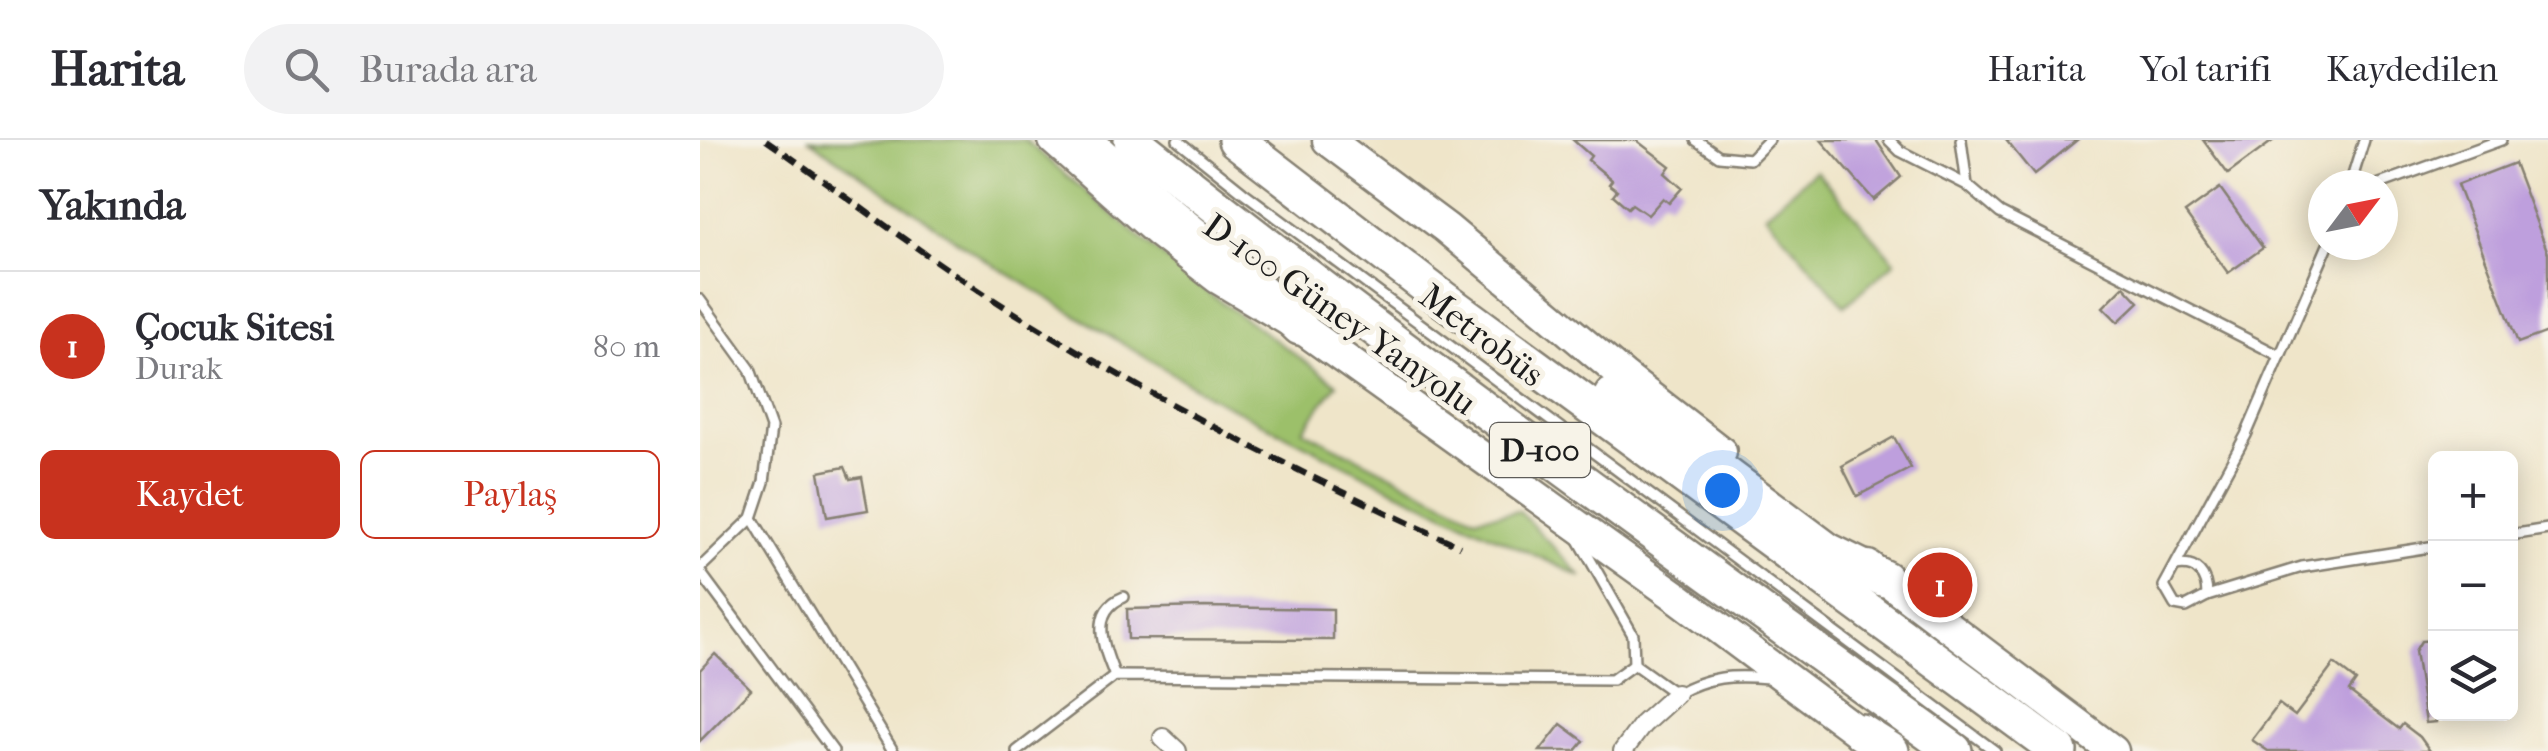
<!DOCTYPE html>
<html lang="tr">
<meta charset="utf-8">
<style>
:root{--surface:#fff;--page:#f2f2f3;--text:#2b2b33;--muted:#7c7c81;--line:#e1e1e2;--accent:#c8321e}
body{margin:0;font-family:"IM FELL French Canon",serif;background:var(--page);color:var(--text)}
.controls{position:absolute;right:30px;bottom:30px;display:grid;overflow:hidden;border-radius:15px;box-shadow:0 5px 25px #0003}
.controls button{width:90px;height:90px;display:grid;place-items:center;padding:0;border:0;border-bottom:2px solid var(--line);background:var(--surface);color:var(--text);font:50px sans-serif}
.compass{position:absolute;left:1608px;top:30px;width:90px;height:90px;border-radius:50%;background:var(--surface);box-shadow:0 5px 25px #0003;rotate:58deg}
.you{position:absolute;left:1022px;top:350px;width:35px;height:35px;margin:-25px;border:8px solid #fff;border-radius:50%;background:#1a73e8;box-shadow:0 0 0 15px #1a73e833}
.badge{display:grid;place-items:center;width:65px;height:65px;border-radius:50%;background:var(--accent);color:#fff;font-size:32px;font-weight:700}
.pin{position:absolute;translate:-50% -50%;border:5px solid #fff;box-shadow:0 2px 10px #0006}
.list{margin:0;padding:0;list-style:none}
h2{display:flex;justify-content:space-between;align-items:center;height:130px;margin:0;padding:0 40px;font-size:42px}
h2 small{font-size:32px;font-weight:400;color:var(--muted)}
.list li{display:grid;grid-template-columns:65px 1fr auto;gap:30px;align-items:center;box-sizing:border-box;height:150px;padding:0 40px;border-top:2px solid var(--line)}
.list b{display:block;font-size:38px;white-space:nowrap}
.list p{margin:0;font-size:32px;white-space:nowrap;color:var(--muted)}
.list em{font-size:32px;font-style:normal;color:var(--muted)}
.actions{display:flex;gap:20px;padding:30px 40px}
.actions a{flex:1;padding:22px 0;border:2px solid var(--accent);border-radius:15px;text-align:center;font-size:35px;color:var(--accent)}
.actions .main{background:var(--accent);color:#fff}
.icon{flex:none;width:55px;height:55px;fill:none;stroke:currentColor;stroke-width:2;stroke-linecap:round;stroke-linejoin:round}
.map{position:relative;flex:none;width:1848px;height:611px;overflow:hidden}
header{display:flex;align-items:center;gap:60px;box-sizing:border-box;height:140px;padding:0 50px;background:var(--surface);border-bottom:2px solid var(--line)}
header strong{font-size:48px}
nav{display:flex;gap:55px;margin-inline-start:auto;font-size:35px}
.search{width:700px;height:90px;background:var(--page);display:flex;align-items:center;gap:25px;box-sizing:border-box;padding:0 35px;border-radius:55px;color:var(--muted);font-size:38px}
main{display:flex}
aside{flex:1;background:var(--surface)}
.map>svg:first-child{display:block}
.grass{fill:#9cc06a;stroke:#5c6e43;stroke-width:2.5}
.building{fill:#be9fdd}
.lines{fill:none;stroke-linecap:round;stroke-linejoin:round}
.lane-casing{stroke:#868072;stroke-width:14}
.street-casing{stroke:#868072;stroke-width:22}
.primary-casing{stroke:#868072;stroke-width:35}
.highway-casing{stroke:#868072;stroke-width:40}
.lane{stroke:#fff;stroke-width:9}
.street{stroke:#fff;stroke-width:18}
.primary{stroke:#fff;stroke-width:30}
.highway{stroke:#fff;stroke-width:35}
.rail{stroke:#1c1c1c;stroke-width:6;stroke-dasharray:15 8;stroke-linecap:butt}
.labels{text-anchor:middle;stroke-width:10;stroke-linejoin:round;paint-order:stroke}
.shield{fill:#f7f3e8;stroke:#5e5c59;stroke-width:2.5}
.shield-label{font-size:32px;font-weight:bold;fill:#1c1c1c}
.street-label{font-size:35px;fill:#1c1c1c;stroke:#f7f3e8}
</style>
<header>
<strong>Harita</strong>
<div class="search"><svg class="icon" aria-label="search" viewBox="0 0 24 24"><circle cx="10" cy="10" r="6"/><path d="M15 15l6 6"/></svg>Burada ara</div>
<nav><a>Harita</a><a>Yol tarifi</a><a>Kaydedilen</a></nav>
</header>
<main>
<aside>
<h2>Yakında<small></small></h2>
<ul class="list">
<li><span class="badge">1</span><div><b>Çocuk Sitesi</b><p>Durak</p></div><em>80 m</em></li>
</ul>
<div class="actions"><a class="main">Kaydet</a><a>Paylaş</a></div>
</aside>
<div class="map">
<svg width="1848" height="611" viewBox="0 0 1848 611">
<rect width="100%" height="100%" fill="#f7f3e8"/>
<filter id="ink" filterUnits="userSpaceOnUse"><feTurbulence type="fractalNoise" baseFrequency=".01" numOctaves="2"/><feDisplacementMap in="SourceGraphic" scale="20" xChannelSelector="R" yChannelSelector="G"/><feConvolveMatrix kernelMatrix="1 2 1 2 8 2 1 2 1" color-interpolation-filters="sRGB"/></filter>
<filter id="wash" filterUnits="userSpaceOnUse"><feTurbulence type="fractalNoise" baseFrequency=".0048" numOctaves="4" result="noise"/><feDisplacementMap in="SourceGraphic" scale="40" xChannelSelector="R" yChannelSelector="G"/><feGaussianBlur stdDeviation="2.25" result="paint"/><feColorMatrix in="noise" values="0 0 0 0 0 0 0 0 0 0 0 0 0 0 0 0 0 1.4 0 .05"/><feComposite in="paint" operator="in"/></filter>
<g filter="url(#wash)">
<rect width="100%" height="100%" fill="#efe5c9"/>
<g class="grass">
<path d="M110 0H325L493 142 637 244 603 290 776 377 819 371 882 437 695 350 511 257 282 118Z"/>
<path d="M1116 30 1195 122 1145 166 1065 74Z"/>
</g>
<g id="blocks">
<g class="building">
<path d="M873 0H936L970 26 965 33 982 48 969 63 963 58 948 75 932 64 928 68 913 55 917 50 909 44 912 40 888 20 891 16Z"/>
<path d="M1121 0H1176L1201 37 1174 60Z"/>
<path d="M1306 0H1377L1334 35Z"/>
<path d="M1503 0H1574L1528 34Z"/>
<path d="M1814 23 1848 113V192L1818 203 1757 45Z"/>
<path d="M1520 48 1563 108 1528 133 1485 73Z"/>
<path d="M1424 146 1439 162 1418 182 1403 167Z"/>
<path d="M1194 297 1211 328 1157 356 1142 326Z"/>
<path d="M145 327 150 339 162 337 168 370 127 377 119 332Z"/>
<path d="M505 467 633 469V500L428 499 427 469Z"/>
<path d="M1736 500V582L1726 583 1715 511 1721 501Z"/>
<path d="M15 514 51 549 0 601V530Z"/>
<path d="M1634 524 1656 541 1649 551 1699 589 1703 584 1720 597 1730 611H1568L1552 600 1579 564 1595 576Z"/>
<path d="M861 584 884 601 876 611H840Z"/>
</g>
</g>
</g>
<g filter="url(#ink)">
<use href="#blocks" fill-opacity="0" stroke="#868072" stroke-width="2.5"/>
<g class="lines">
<defs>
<g id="lane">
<path d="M478 0 543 52 1295 611"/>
<path d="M996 0 1019 16 1050 19 1069 0"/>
<path d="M1189 0 1200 11 1267 45"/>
<path d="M1261 0 1267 45 1300 73 1580 216"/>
<path d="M1650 45 1664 0"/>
<path d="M1677 45 1801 0"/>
<path d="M1628 105 1546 295 1464 446 1475 465 1486 467 1507 456 1602 427 1736 406"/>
<path d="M0 160 50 229 71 288 64 342 52 378 0 428"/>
<path d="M52 378 193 611"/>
<path d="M1810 395 1848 389"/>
<path d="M879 400 933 495 934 524"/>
<path d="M1476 426C1497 422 1507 436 1507 456"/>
<path d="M0 432 133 611"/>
<path d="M934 524 976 554C1008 536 1032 535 1068 538"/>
<path d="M415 536C404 509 388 471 424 457"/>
<path d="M317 611 415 536 912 540 934 524"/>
</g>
<g id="street">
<path d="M463 598 477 611"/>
<path d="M923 611 943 584 976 554"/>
</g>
<g id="primary">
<path d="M354 0 457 91 518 138 600 187 980 459 1177 606"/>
<path d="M628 0 746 88 923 236 1021 312"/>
<path d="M1168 426 1413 611"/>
</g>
<g id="highway">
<path d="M384 0C453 66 531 121 600 187"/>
<path d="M432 0C699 213 978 411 1254 611"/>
<path d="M536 0 743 159 1359 611"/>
<path d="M912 256 1017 328 1128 411 1185 439"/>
<path d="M1161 592 1191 611"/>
</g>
</defs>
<use href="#lane" class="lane-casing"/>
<use href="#street" class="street-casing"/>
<use href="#primary" class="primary-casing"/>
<use href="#highway" class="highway-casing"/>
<use href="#lane" class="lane"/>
<use href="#street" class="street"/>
<use href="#primary" class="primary"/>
<use href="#highway" class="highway"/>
<path class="rail" d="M66 0C147 56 226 118 310 170 454 260 605 337 760 406"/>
</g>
</g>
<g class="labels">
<rect class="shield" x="790" y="283" width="100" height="54" rx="8"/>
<g class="shield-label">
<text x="840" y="321">D-100</text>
</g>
<g class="street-label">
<text transform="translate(640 174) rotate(35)" y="12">D-100 Güney Yanyolu</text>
<text transform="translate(782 195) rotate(37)" y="12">Metrobüs</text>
</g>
</g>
</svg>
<div class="controls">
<button>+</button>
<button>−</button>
<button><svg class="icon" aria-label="layers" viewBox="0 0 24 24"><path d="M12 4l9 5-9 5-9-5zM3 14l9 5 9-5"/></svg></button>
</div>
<svg class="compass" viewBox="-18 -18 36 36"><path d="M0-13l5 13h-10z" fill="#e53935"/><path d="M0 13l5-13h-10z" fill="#7c7c81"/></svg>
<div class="you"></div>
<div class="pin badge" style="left:1240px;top:445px">1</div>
</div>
</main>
